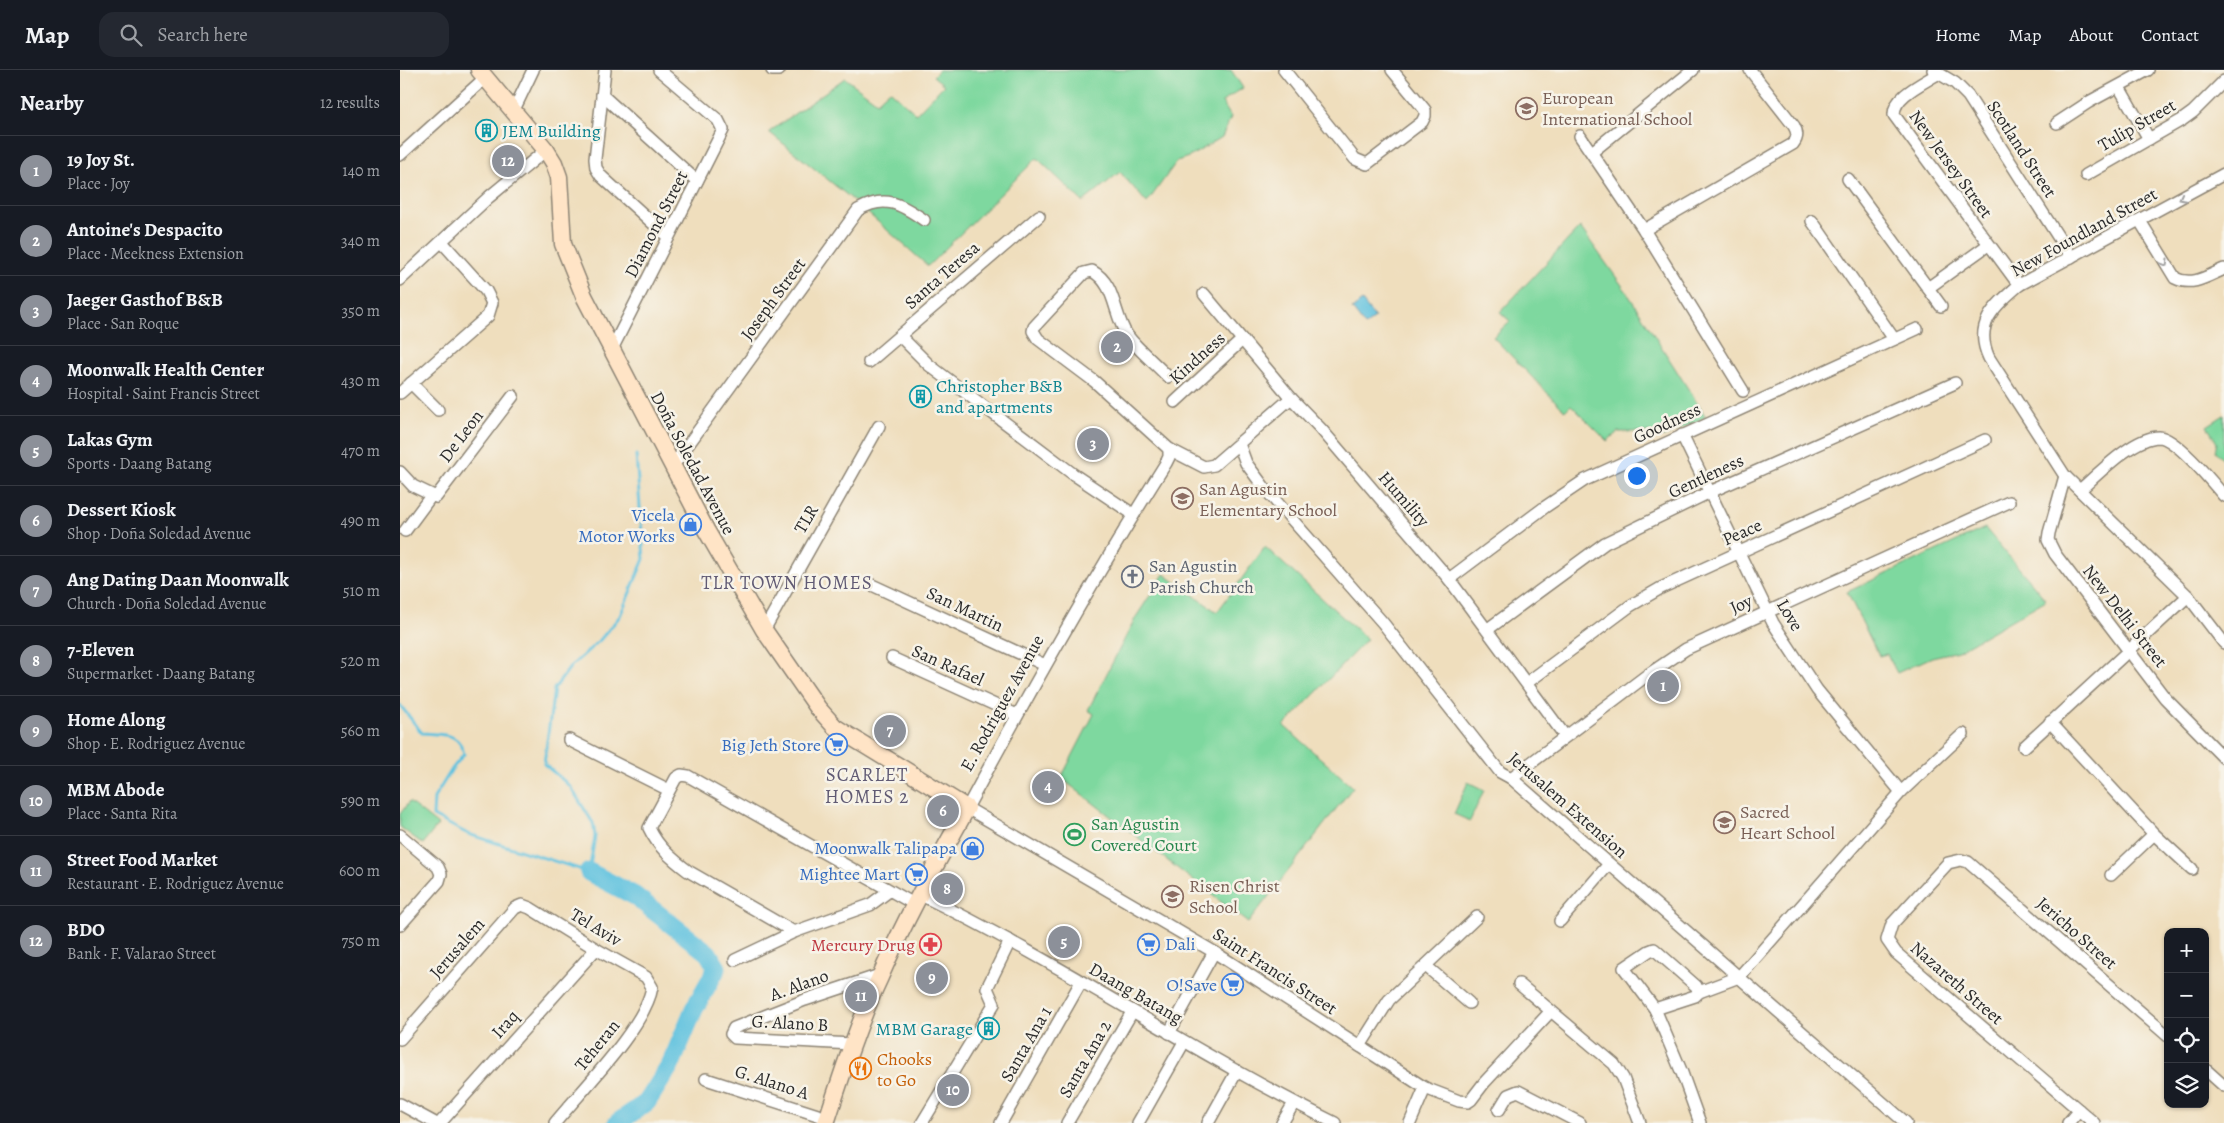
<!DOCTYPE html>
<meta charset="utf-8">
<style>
:root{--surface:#171b24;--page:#242831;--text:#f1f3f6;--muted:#9ea1a6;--line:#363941;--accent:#8c9099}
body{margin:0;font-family:Alegreya,serif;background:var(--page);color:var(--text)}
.controls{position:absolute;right:15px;bottom:15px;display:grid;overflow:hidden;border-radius:10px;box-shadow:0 1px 4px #0004}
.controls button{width:45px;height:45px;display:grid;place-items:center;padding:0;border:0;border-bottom:1px solid var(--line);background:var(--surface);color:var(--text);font:25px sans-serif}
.you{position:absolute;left:1236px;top:405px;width:18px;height:18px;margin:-12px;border:4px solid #fff;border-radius:50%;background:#1a73e8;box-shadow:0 0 0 8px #1a73e833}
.badge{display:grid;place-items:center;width:32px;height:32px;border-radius:50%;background:var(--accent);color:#fff;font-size:16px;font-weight:700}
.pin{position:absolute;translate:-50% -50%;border:2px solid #fff;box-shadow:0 1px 5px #0006}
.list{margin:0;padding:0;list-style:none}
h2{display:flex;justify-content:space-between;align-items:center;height:65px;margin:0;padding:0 20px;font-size:21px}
h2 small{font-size:16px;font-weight:400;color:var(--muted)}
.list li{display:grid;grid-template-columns:32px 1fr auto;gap:15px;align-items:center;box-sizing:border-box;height:70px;padding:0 20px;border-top:1px solid var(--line)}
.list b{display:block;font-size:19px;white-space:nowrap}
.list p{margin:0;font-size:16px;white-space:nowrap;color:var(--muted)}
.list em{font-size:16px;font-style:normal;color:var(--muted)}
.icon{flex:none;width:28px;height:28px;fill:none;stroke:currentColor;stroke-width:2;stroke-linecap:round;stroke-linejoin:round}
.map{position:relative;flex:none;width:1824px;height:1053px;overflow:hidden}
header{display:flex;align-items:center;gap:30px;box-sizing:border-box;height:70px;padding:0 25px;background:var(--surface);border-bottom:1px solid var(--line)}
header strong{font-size:24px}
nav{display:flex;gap:28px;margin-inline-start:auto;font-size:18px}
.search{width:350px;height:45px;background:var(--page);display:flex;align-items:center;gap:12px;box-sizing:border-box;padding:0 18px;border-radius:15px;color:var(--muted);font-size:19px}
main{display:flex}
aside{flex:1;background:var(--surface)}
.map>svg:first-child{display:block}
.green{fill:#7ed89f;stroke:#548265}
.water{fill:#61c2df;stroke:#467685}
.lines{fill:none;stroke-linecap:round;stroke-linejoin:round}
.stream{stroke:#61c2df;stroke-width:3}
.river{stroke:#61c2df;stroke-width:19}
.minor-casing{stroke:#8d8474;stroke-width:14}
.secondary-casing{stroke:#8d8474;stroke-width:19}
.minor{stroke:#fff;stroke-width:11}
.secondary{stroke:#ffe4c6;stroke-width:16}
.oneway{stroke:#a0a0a0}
.labels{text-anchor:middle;stroke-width:5;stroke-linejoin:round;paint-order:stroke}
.education-label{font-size:18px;fill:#785e54;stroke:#f7f3e8;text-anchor:start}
.street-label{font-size:18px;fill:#2b2b2b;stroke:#f7f3e8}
.culture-label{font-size:18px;fill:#0d838f;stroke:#f7f3e8;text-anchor:start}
.shop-label{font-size:18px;fill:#366cbe;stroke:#f7f3e8;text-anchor:end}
.worship-label{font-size:18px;fill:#5b616d;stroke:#f7f3e8;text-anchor:start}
.leisure-label{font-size:18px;fill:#27864d;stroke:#f7f3e8;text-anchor:start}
.health-label{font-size:18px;fill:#be3a42;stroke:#f7f3e8;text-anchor:end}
.food-label{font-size:18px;fill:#c56008;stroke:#f7f3e8;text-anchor:start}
.neighbourhood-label{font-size:19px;letter-spacing:1px;fill:#615b74;stroke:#f7f3e8}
</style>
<header>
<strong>Map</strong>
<div class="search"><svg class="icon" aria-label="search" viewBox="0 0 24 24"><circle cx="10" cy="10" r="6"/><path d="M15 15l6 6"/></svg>Search here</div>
<nav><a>Home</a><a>Map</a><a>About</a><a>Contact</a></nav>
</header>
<main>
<aside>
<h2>Nearby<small>12 results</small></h2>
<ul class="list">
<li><span class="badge">1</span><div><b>19 Joy St.</b><p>Place · Joy</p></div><em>140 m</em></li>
<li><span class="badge">2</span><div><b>Antoine's Despacito</b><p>Place · Meekness Extension</p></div><em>340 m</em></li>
<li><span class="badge">3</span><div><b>Jaeger Gasthof B&amp;B</b><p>Place · San Roque</p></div><em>350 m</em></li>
<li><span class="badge">4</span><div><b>Moonwalk Health Center</b><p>Hospital · Saint Francis Street</p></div><em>430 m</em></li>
<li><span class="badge">5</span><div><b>Lakas Gym</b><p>Sports · Daang Batang</p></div><em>470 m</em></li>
<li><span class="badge">6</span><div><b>Dessert Kiosk</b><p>Shop · Doña Soledad Avenue</p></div><em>490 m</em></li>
<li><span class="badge">7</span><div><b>Ang Dating Daan Moonwalk</b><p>Church · Doña Soledad Avenue</p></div><em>510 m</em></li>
<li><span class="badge">8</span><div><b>7-Eleven</b><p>Supermarket · Daang Batang</p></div><em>520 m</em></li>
<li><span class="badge">9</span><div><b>Home Along</b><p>Shop · E. Rodriguez Avenue</p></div><em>560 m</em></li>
<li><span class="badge">10</span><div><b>MBM Abode</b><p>Place · Santa Rita</p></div><em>590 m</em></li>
<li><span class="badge">11</span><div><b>Street Food Market</b><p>Restaurant · E. Rodriguez Avenue</p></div><em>600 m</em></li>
<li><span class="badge">12</span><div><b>BDO</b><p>Bank · F. Valarao Street</p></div><em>750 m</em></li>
</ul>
</aside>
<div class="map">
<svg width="1824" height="1053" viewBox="0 0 1824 1053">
<rect width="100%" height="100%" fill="#f7f3e8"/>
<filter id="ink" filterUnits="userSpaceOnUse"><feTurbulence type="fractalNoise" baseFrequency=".02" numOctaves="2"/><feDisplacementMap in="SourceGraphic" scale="10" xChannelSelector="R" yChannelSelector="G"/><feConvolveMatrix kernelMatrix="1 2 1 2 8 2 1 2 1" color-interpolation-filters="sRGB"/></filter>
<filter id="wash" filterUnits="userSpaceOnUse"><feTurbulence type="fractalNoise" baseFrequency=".0096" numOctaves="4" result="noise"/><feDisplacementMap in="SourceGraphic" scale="20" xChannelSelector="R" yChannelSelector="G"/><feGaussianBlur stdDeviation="1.12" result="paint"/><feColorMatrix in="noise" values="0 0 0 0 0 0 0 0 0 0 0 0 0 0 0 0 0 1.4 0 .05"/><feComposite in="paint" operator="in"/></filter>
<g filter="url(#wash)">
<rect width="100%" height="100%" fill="#efdebd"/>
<g class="green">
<path d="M539 0H831L843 18 822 32 831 47 822 67 791 86 777 91 747 133 720 102 683 132 637 88 528 196 453 130 369 62 445 8 477 32 490 20 516 44 544 15 533 6Z"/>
<path d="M1180 157 1226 221 1306 347 1264 367 1251 362H1218L1207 371 1171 335 1165 341 1093 267 1110 251 1100 242Z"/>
<path d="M1824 345V389L1823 390 1815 381 1817 373 1807 356Z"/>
<path d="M1585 458 1646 530 1558 581 1532 587 1497 603 1487 584 1479 586 1447 522Z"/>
<path d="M865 477 967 569 884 656 953 717 848 853 661 708 694 644 688 640 736 547 764 504 817 542Z"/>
<path d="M1068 712 1084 720 1070 751 1054 744Z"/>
<path d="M9 732 38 755 23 774 0 757V744Z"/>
</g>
<path class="water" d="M962 231 975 248 965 256 952 239Z"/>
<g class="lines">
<path class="stream" d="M0 635 22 663C42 665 59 661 64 684L52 699 34 728 33 746 68 764 189 802 195 766 193 753 170 716 144 694 154 619 171 596 200 570 220 546 244 489 236 385"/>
<path class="river" d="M189 802 235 826 308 883 317 898 294 939 271 994 247 1032 217 1053"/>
</g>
</g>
<g filter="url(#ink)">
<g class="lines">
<defs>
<g id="minor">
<path d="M205 0 195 89 196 98 201 106 268 167"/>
<path d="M372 0H379"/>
<path d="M884 0 955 89 967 94 1022 52 1025 46V40L992 0"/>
<path d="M1533 0 1555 13 1568 26 1671 187"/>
<path d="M1539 3C1524 13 1493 26 1494 45L1619 215"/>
<path d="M1719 17 1749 69"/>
<path d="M202 25 297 111"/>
<path d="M113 42 133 0"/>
<path d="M1657 53 1689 32 1748 0"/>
<path d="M1180 66 1244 160 1343 321"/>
<path d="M1192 82 1293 0"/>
<path d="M0 85 85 8"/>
<path d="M1824 104 1619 215C1595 236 1573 254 1589 288L1665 406 1788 526 1824 573"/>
<path d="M1686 105 1782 50 1793 42 1824 11"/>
<path d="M1448 109 1541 236"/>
<path d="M1412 151 1494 269"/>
<path d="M1740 151 1775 208C1792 217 1808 206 1824 199"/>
<path d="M1244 160 1393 74C1398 68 1398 63 1394 56L1350 0"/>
<path d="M0 210 89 127 146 80"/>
<path d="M1528 218 1588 175"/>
<path d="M804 224 891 328 921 359 1049 509 1165 666"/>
<path d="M500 266 529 295 673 404 733 444"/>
<path d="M211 281 323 60 318 50 259 0"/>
<path d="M469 292 639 146"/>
<path d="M768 307C755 293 738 280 727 265 713 244 716 214 692 201L684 203 634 257 633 261 638 269 694 311 769 379 804 397 814 395 891 328"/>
<path d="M11 313 38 340"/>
<path d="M0 323 88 246 92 233 86 221 42 172"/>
<path d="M775 332 842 270"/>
<path d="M1282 365 1373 553 1417 620 1501 722"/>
<path d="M839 374 846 393 866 420 983 553 1100 702 1111 708 1506 1053"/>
<path d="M769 379V387L766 393C695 505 630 621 567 738L814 882 1025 1018 1059 1031 1068 1032 1071 1030 1084 1013 1151 941"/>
<path d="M272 397 458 140C485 124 501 134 524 150"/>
<path d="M0 402 13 416 36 427 113 326"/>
<path d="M1665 406 1649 463 1648 470 1655 484 1765 628 1824 688"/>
<path d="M1680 420C1698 404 1734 367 1759 367 1776 368 1813 413 1824 426"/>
<path d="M5 461 31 426"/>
<path d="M1049 509 1145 437 1185 410 1517 259"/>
<path d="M472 515 645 595"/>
<path d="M1088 559 1205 473 1310 422 1555 313"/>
<path d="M364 560 479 356"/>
<path d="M492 588 617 645"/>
<path d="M1128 612 1230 536 1261 518 1585 370"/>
<path d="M1650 652 1754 764 1792 799"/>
<path d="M169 670 269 720"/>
<path d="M1624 677 1788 526"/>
<path d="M1111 708 1246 606 1286 579 1609 432"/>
<path d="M0 765 38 797 41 804 39 811 0 855"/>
<path d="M1711 805 1754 764"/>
<path d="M519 824C662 893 793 983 935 1053"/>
<path d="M1160 851 1209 794"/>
<path d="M394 862 288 801C272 789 258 777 249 758L276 708 281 705 288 706 514 834"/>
<path d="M335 890 394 862 470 835 489 821"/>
<path d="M1027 897 1069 933"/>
<path d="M1119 914 1214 994 1223 1008 1240 1053"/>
<path d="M1299 922 1296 916 1254 879 1249 881 1224 898 1255 939 1282 1003 1300 1053"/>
<path d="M1255 939 1295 926 1299 922 1339 907 1501 722 1563 664"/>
<path d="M769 963 814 882"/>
<path d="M0 969 115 838 122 835 130 838 196 879 246 907 252 917C246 956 181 1021 155 1053"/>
<path d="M452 974 335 968 331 964 334 958 405 930 480 905"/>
<path d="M960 976 989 930 1077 847"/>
<path d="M1805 999 1824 1016"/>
<path d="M306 1009 427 1048"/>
<path d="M0 1034 35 1053"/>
<path d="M1099 1040 1108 1025 1118 1021 1180 1053"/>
<path d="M40 1053 196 879"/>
<path d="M522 1053 594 934 587 918 610 871"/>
<path d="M601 1053 681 912"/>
<path d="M667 1053 732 942"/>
<path d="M738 1053 784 972"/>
<path d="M808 1053 837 1001"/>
<path d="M882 1053 894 1033"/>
<path d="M1010 1053 1025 1018"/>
<path d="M1668 1053 1679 1040"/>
<path d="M1694 1053 1496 883 1487 870 1492 854 1548 793 1561 790 1568 792 1768 966"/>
</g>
<path id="secondary" d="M79 0 146 80 154 93 159 107 163 174 184 226 306 460 364 560 418 638 435 657 567 738C536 794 505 849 480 907 458 954 442 1004 426 1053"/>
</defs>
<use href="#minor" class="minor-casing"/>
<use href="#secondary" class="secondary-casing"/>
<use href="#minor" class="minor"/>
<use href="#secondary" class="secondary"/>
</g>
<defs><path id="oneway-chevron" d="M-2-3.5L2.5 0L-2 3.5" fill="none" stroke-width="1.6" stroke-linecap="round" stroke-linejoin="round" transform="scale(1.25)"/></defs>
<g class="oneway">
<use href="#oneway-chevron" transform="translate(1782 128) rotate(152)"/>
<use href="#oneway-chevron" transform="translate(1765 193) rotate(59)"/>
</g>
</g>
<defs>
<symbol id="school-ring" viewBox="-11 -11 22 22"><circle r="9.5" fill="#f7f3e8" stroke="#8d6e63" stroke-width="1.5"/><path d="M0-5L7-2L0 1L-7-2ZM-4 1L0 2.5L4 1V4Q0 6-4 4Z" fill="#8d6e63"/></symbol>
<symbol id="building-ring" viewBox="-11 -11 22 22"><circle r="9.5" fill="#f7f3e8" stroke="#0f9aa8" stroke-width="1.5"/><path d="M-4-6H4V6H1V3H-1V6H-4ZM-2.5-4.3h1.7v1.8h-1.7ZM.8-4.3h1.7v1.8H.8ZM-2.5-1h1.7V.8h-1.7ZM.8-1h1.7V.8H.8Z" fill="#0f9aa8"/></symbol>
<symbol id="shop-ring" viewBox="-11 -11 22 22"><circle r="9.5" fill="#f7f3e8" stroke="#3f7fe0" stroke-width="1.5"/><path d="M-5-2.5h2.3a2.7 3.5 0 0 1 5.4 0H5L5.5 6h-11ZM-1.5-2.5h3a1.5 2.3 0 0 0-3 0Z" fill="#3f7fe0"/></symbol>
<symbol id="church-ring" viewBox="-11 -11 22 22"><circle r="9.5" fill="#f7f3e8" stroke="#6b7280" stroke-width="1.5"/><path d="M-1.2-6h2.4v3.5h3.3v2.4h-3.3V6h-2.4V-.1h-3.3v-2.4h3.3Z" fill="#6b7280"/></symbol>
<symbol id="supermarket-ring" viewBox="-11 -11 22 22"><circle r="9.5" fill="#f7f3e8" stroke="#3f7fe0" stroke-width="1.5"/><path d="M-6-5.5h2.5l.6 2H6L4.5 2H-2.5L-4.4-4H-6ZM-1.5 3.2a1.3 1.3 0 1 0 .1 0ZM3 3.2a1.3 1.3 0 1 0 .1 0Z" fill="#3f7fe0"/></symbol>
<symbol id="stadium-ring" viewBox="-11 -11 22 22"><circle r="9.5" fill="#f7f3e8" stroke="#2e9e5b" stroke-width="1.5"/><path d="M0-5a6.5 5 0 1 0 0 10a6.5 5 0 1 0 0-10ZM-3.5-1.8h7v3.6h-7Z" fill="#2e9e5b"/></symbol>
<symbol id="pharmacy-ring" viewBox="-11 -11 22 22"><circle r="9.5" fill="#f7f3e8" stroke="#e0444e" stroke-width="1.5"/><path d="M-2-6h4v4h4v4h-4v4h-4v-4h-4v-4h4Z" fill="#e0444e"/></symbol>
<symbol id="restaurant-ring" viewBox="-11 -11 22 22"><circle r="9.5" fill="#f7f3e8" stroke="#e8710a" stroke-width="1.5"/><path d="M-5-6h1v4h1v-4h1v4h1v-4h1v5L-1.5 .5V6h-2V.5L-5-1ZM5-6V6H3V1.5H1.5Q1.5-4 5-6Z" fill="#e8710a"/></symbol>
</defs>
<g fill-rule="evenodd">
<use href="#school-ring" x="1114" y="26" width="25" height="25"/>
<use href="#building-ring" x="74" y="48" width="25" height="25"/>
<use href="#building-ring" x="508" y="314" width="25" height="25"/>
<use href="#school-ring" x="770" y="416" width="25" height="25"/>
<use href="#shop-ring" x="278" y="442" width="25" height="25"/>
<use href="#church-ring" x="720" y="494" width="25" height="25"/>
<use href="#supermarket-ring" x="424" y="662" width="25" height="25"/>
<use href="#school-ring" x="1312" y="740" width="25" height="25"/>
<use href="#stadium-ring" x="662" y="752" width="25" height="25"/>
<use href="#shop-ring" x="560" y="766" width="25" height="25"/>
<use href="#supermarket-ring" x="504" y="792" width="25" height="25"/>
<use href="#school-ring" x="760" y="814" width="25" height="25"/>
<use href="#supermarket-ring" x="736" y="862" width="25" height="25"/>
<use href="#pharmacy-ring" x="518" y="862" width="25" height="25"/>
<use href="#supermarket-ring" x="820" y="902" width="25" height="25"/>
<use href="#building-ring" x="576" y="946" width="25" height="25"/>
<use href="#restaurant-ring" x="448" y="986" width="25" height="25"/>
</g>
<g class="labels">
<g class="education-label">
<text x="1142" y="34">European<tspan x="1142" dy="21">International School</tspan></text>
<text x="799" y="425">San Agustin<tspan x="799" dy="21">Elementary School</tspan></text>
<text x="1340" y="748">Sacred<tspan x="1340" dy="21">Heart School</tspan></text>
<text x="789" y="822">Risen Christ<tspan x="789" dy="21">School</tspan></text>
</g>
<g class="street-label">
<text transform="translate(1737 55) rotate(-30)" y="6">Tulip Street</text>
<text transform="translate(1622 79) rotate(57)" y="6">Scotland Street</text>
<text transform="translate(1551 94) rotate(54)" y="6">New Jersey Street</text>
<text transform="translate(256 154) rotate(-63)" y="6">Diamond Street</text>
<text transform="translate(1684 162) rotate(-29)" y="6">New Foundland Street</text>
<text transform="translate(542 205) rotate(-41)" y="6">Santa Teresa</text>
<text transform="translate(373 229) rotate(-54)" y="6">Joseph Street</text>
<text transform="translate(797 288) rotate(-42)" y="6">Kindness</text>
<text transform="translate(1267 353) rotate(-25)" y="6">Goodness</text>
<text transform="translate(61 366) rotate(-53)" y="6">De Leon</text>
<text transform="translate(293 393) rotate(62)" y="6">Doña Soledad Avenue</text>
<text transform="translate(1306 406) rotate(-25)" y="6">Gentleness</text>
<text transform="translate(1004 429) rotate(49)" y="6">Humility</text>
<text transform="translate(406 449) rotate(-60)" y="6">TLR</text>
<text transform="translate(1342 462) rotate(-24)" y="6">Peace</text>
<text transform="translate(1341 534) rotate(-25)" y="6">Joy</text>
<text transform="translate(565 539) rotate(25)" y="6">San Martin</text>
<text transform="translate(1390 545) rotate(59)" y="6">Love</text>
<text transform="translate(1725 546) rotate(52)" y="6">New Delhi Street</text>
<text transform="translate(548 595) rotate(24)" y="6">San Rafael</text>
<text transform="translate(602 633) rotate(-61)" y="6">E. Rodriguez Avenue</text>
<text transform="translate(1168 735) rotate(41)" y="6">Jerusalem Extension</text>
<text transform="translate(196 857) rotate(31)" y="6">Tel Aviv</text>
<text transform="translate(1677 863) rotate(41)" y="6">Jericho Street</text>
<text transform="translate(57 878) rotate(-49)" y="6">Jerusalem</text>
<text transform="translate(875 901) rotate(33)" y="6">Saint Francis Street</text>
<text transform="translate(1557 913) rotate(41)" y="6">Nazareth Street</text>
<text transform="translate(399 915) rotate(-20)" y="6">A. Alano</text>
<text transform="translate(736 923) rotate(30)" y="6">Daang Batang</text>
<text transform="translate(390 953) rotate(3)" y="6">G. Alano B</text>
<text transform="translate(105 954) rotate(-48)" y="6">Iraq</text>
<text transform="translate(626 974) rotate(-60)" y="6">Santa Ana 1</text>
<text transform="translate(197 975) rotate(-51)" y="6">Teheran</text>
<text transform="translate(685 989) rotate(-60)" y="6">Santa Ana 2</text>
<text transform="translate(372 1012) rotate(18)" y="6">G. Alano A</text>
</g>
<g class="culture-label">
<text x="102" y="67">JEM Building</text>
<text x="536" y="322">Christopher B&amp;B<tspan x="536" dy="21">and apartments</tspan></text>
<text x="573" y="965" text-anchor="end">MBM Garage</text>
</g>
<g class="shop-label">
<text x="275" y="451">Vicela<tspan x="275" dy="21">Motor Works</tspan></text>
<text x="421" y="681">Big Jeth Store</text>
<text x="557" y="784">Moonwalk Talipapa</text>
<text x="500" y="810">Mightee Mart</text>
<text x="765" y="880" text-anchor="start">Dali</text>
<text x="817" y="921">O!Save</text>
</g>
<g class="worship-label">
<text x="749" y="502">San Agustin<tspan x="749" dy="21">Parish Church</tspan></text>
</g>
<g class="leisure-label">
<text x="691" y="760">San Agustin<tspan x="691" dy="21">Covered Court</tspan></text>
</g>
<g class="health-label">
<text x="515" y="881">Mercury Drug</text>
</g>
<g class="food-label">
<text x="477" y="995">Chooks<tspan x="477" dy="21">to Go</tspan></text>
</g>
<g class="neighbourhood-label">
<text x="387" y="519">TLR TOWN HOMES</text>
<text x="467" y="711">SCARLET<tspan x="467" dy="22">HOMES 2</tspan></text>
</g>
</g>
</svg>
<div class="controls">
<button>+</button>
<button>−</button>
<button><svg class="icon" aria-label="locate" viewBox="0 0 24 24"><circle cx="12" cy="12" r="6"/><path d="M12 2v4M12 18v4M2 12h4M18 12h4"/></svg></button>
<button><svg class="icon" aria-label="layers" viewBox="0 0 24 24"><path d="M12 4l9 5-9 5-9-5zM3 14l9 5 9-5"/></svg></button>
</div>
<div class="you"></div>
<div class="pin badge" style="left:1263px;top:616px">1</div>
<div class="pin badge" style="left:717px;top:277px">2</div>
<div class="pin badge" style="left:693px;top:374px">3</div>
<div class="pin badge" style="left:648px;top:717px">4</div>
<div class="pin badge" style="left:664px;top:872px">5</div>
<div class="pin badge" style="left:543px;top:741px">6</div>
<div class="pin badge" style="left:490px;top:661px">7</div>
<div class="pin badge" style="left:547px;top:819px">8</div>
<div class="pin badge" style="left:532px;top:908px">9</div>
<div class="pin badge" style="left:553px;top:1020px">10</div>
<div class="pin badge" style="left:461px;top:926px">11</div>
<div class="pin badge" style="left:108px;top:91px">12</div>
</div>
</main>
